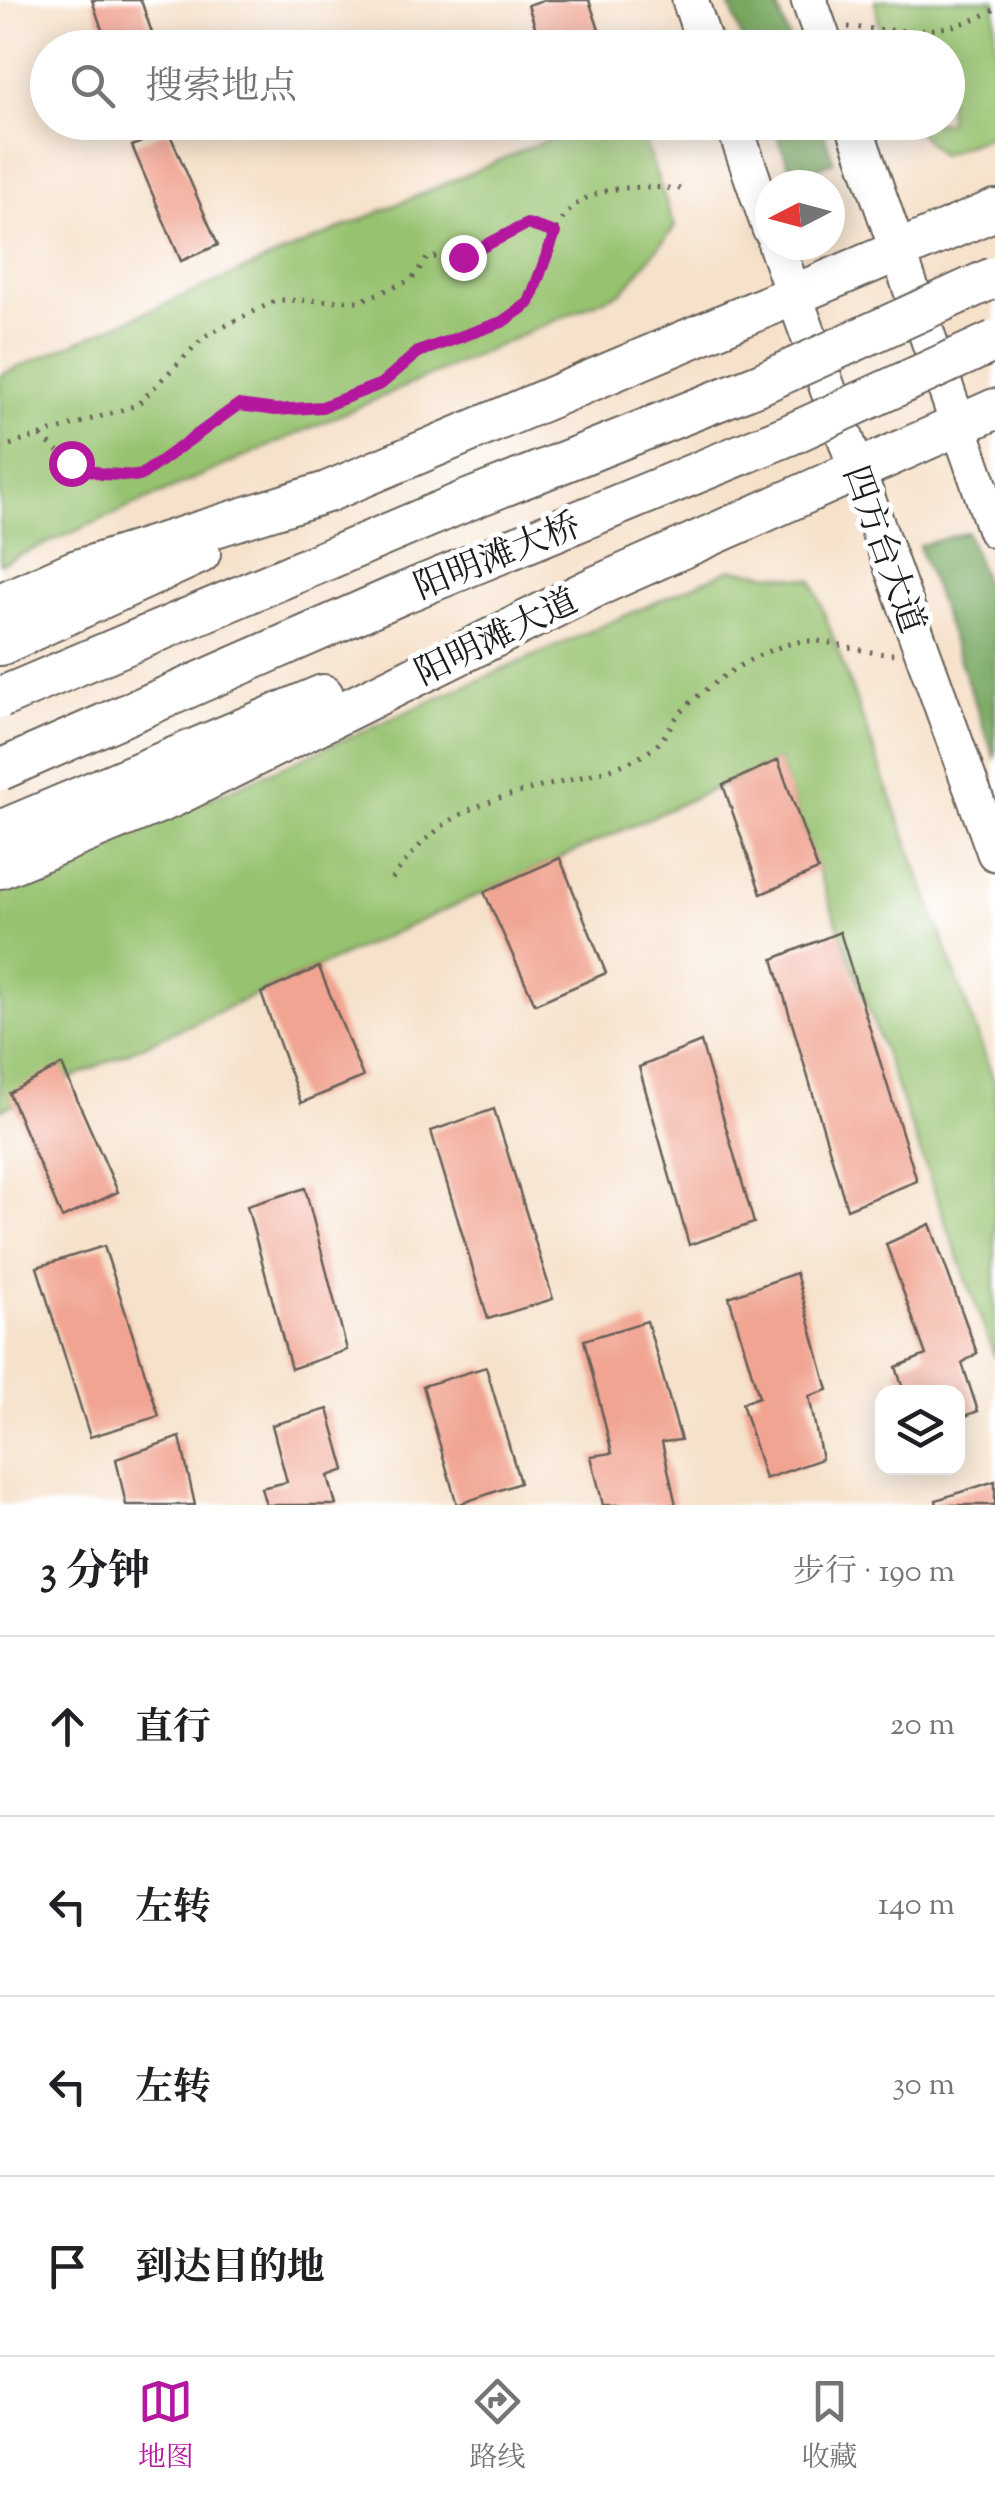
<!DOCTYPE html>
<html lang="zh">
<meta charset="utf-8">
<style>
:root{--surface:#fff;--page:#f2f2f2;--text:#202124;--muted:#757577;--line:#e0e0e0;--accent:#b5179e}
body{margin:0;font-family:"Sorts Mill Goudy","Noto Serif SC",serif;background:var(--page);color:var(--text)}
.controls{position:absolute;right:30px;bottom:30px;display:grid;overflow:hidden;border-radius:20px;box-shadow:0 5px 25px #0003}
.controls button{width:90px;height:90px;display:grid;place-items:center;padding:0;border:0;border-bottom:2px solid var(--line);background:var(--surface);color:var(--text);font:50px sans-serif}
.compass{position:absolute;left:755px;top:170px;width:90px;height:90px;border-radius:50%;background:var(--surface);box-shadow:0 5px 25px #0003;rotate:264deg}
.stop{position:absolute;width:30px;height:30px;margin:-22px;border:8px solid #b5179e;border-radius:50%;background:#fff}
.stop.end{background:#b5179e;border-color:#fff;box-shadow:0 2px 10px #0008}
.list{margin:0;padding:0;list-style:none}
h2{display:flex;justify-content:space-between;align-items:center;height:130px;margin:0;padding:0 40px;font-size:42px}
h2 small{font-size:32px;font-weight:400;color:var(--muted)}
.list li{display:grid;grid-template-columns:65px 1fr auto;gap:30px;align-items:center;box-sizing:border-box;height:180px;padding:0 40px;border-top:2px solid var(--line)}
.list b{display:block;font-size:38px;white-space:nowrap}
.list em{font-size:32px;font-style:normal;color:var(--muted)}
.icon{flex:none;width:55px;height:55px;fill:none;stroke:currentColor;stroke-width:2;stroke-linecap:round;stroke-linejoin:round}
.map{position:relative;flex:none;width:995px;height:1505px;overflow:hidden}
.search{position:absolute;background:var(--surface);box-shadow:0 5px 25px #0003;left:30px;right:30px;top:30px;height:110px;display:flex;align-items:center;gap:25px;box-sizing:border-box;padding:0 35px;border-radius:55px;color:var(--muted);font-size:38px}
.sheet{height:850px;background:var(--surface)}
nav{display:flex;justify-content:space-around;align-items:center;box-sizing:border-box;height:140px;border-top:2px solid var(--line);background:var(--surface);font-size:28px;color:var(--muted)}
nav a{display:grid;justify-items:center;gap:5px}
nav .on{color:var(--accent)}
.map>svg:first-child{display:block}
.green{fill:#97c270;stroke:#5a6f46;stroke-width:2.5}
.forest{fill:#79a862;stroke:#4a623f;stroke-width:2.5}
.building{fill:#f1a492}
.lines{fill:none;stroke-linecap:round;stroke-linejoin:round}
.primary-casing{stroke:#686159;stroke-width:39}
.highway-casing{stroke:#686159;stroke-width:44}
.path{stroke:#686159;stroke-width:5;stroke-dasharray:2.5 8;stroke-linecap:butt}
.primary{stroke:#fff;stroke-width:35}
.highway{stroke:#fff;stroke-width:40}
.highway-bridge-casing{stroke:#686159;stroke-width:44;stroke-linecap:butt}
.highway-bridge{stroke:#fff;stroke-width:40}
.route{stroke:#b5179e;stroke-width:12}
.labels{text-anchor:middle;stroke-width:10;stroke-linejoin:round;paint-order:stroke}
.street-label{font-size:35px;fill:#1c1c1c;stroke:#fff}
</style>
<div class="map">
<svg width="995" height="1505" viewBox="0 0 995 1505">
<rect width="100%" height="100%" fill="#fff"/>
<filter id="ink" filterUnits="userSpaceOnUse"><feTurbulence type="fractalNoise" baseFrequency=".01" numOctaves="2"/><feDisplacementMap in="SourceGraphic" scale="20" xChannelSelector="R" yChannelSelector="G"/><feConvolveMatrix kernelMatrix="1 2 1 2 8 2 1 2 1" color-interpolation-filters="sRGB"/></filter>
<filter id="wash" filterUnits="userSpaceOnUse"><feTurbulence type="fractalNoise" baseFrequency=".0048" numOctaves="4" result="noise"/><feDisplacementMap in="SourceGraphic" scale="40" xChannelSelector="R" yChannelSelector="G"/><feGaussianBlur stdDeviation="2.25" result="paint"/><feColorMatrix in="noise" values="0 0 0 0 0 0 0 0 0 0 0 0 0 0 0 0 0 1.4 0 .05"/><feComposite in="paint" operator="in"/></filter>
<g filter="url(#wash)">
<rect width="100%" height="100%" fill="#f6e1ca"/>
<g class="green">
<path d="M875 0H995V134L940 155 910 123 948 122V48L882 47Z"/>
<path d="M586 123H638L675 227 623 291 0 564V375Z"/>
<path d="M731 569 812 580 995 1083V1358L778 760 0 1110V891Z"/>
</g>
<g class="forest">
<path d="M728 0H775L792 47H745Z"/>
<path d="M773 123H820L834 162 793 177Z"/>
<path d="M967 532 995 611V759L919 546Z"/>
</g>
<g id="blocks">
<g class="building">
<path d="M92 0H141L157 48H108Z"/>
<path d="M543 0H589L605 48H542L528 5Z"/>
<path d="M168 130 218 245 181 261 132 146Z"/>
<path d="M778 760 818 870 761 894 723 785Z"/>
<path d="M560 858 606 973 535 1004 484 892Z"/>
<path d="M840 932 917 1181 847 1209 773 959Z"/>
<path d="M319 967 363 1077 301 1103 261 993Z"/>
<path d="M701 1042 754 1223 689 1245 639 1067Z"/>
<path d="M62 1065 118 1192 62 1218 9 1093Z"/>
<path d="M494 1109 553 1299 488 1319 431 1131Z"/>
<path d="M305 1188 347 1350 291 1369 247 1206Z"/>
<path d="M930 1224 977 1353 962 1363 978 1411 958 1419V1392H904L896 1367 926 1355 886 1244Z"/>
<path d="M104 1246 159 1416 90 1437 37 1267Z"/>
<path d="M796 1273 828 1390 809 1396 822 1459 765 1479 742 1403 759 1397 729 1297Z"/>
<path d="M647 1321 681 1440 662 1442 676 1505H603L591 1456 612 1453 584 1340Z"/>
<path d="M486 1367 520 1483 457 1505 423 1386Z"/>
<path d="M328 1409 345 1470 328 1476 336 1505H266L261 1488 287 1482 272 1425Z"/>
<path d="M180 1437 195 1505H126L116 1459Z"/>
<path d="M995 1481V1505H937L936 1500Z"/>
</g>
</g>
</g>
<g filter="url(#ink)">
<use href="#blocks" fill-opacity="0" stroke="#686159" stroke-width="2.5"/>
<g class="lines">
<defs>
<g id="primary">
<path d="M690 0 706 48"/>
<path d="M809 0 826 48"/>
<path d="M733 122 770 229"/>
<path d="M853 122 995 530"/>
<path d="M776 245 995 853"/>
</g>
<g id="highway">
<path d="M0 604 74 571 327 492 995 210"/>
<path d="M0 645 200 553"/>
<path d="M0 831 323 695"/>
<path d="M0 868 170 798 597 586 995 409"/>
</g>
</defs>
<use href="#primary" class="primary-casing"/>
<use href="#highway" class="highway-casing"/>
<g class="path">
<path d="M848 27C899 31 949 37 995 9"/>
<path d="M41 436 71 463 102 474 139 476 238 405C288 411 333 409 379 386 394 378 404 360 420 352 453 334 504 334 529 302 543 284 546 259 553 238 574 180 633 186 683 189"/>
<path d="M0 448 137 405 205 336 277 300 360 301 411 280 428 257H463L527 224 555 233"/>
<path d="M392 879C447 802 496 799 581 777 604 771 632 764 652 749 664 741 670 724 680 713 708 684 750 655 789 644 824 633 859 655 894 654"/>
</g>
<use href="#primary" class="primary"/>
<use href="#highway" class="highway"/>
<defs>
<g id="highway-bridge">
<path d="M0 698 463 502 762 383 995 277"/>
<path d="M0 770 401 594 789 435 995 341"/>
</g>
</defs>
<use href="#highway-bridge" class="highway-bridge-casing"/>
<use href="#highway-bridge" class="highway-bridge"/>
</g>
</g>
<g class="lines" filter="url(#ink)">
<path class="route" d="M71 463 102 474 140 476 238 405 276 410 322 407 381 384 418 352 502 322 529 303 555 233 527 224 463 257"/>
</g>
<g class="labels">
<g class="street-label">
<text transform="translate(885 549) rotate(70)" y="12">四方台大道</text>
<text transform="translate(497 555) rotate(-22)" y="12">阳明滩大桥</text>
<text transform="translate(496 636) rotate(-26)" y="12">阳明滩大道</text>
</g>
</g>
</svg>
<div class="controls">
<button><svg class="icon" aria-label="layers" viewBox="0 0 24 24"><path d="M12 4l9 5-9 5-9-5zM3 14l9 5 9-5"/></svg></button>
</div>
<svg class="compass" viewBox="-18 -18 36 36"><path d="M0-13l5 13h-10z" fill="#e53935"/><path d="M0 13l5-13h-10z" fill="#757577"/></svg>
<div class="stop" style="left:71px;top:463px"></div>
<div class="stop end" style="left:463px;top:257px"></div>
<div class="search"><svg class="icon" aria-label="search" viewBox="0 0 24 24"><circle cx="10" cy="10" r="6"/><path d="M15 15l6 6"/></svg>搜索地点</div>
</div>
<section class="sheet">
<h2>3 分钟<small>步行 · 190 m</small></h2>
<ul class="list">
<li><svg class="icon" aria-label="ahead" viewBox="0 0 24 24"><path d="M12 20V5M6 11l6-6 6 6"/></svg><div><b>直行</b></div><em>20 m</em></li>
<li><svg class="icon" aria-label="left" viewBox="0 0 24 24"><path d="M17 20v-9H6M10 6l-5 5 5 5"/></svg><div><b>左转</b></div><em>140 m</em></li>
<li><svg class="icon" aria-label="left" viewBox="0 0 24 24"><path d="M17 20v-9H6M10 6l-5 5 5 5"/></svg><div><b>左转</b></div><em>30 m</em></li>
<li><svg class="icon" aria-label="arrive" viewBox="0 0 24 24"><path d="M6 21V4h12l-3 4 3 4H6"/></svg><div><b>到达目的地</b></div></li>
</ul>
</section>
<nav>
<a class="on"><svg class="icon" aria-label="map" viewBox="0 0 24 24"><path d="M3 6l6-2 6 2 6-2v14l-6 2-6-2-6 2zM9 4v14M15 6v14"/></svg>地图</a>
<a><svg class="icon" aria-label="directions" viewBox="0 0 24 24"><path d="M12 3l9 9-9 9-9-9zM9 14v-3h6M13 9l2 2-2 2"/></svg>路线</a>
<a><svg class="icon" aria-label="saved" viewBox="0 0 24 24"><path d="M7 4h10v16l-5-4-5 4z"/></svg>收藏</a>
</nav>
